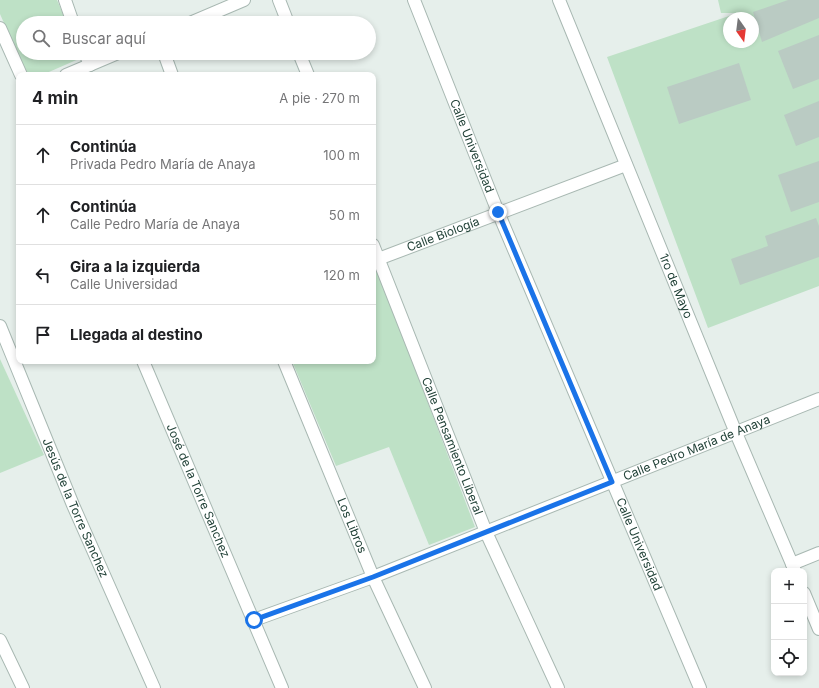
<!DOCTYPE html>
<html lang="es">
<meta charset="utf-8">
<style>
:root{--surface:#fff;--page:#f2f2f2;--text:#202124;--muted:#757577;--line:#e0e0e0}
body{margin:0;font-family:Inter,sans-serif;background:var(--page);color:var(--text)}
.controls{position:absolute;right:12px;bottom:12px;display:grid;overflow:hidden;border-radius:8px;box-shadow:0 2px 6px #0003}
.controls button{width:36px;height:36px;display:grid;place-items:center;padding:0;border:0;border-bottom:1px solid var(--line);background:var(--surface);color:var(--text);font:20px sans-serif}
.compass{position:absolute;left:723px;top:12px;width:36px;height:36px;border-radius:50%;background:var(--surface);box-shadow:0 2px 6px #0003;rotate:166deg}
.stop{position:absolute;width:12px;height:12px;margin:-9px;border:3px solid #1a73e8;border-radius:50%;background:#fff}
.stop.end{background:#1a73e8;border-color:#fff;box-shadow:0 1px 4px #0008}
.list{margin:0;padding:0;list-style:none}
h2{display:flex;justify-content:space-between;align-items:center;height:52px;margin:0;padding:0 16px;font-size:17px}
h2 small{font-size:13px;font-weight:400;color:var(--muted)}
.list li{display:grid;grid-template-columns:26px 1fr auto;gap:12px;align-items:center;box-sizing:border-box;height:60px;padding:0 16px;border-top:1px solid var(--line)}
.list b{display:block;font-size:15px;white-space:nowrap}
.list p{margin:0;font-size:13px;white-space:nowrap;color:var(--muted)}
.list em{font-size:13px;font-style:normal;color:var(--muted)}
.icon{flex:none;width:22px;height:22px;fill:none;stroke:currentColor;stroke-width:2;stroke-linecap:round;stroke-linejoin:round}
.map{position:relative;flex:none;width:819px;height:688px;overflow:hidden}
.search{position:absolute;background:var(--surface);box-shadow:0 2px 6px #0003;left:16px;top:16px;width:360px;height:44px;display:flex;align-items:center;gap:10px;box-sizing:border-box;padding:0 14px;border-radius:22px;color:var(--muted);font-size:15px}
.panel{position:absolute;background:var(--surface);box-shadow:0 2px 6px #0003;left:16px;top:72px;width:360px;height:292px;border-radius:8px}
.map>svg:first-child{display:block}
.green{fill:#bee1c6;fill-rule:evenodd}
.building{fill:#bacbc3}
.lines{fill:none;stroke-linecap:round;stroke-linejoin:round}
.minor-casing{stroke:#a8b8b2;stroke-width:14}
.minor{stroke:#fff;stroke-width:12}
.route{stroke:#1a73e8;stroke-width:5}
.labels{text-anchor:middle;stroke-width:3.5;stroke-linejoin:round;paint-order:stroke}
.street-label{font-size:12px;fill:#234339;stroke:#f7fbf9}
</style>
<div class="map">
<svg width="819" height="688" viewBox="0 0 819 688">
<rect width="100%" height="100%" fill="#e6efeb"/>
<g class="green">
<path d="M0 0H57L67 23H23V53H79L81 58 42 75H27L0 14Z"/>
<path d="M718 0H819V286L708 328 607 57 738 13H721ZM729 18H753V42H729Z"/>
<path d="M376 266 475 527 429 545 389 447 336 466 292 361H373V268Z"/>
<path d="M0 359 44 455 0 473Z"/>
</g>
<g class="building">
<path d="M788 0H819V18L762 42 753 12Z"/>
<path d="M819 35V79L793 89 778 51Z"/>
<path d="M739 63 751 100 679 124 667 87Z"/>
<path d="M819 101V137L796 146 784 115Z"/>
<path d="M819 161V202L791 212 778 175Z"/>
<path d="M816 218 819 226V257L740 285 731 259 768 246 765 236Z"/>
</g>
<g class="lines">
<defs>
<g id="minor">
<path d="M65 0 73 23"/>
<path d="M279 0 288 23"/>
<path id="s1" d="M414 0 498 212 700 688"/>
<path id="s2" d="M559 0 736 433 795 571"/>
<path d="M190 23 244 0"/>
<path d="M0 28 21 75"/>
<path d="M85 53 90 65"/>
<path d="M164 53 172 75"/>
<path d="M299 53 308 75"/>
<path d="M66 75 118 53"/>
<path id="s3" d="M373 245 486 532 558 688"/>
<path id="s4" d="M373 261 626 165"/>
<path id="s5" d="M0 326 73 505 154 688"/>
<path id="s6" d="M143 361 282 688"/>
<path id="s7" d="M284 361 373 577 425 688"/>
<path d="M792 564 819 553"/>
<path d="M804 593 819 629"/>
<path id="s8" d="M254 620 373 577 819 399"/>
<path d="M0 640 23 688"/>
</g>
</defs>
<use href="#minor" class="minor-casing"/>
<use href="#minor" class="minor"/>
</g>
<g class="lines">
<path class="route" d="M254 620 373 577 612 482 498 212"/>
</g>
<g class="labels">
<g class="street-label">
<text dy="4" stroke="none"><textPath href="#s1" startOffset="157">Calle Universidad</textPath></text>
<text dy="4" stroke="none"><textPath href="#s4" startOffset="75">Calle Biología</textPath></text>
<text dy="4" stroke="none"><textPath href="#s2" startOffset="309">1ro de Mayo</textPath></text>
<text dy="4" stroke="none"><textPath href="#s3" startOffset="216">Calle Pensamiento Liberal</textPath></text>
<text dy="4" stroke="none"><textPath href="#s8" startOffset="475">Calle Pedro María de Anaya</textPath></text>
<text dy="4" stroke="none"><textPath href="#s6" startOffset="141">José de la Torre Sanchez</textPath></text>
<text dy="4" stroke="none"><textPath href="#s5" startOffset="197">Jesús de la Torre Sanchez</textPath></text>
<text dy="4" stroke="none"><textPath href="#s7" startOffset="178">Los Libros</textPath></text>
<text dy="4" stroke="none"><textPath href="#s1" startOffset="589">Calle Universidad</textPath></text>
</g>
</g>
</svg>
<div class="controls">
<button>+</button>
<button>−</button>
<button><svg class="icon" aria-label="locate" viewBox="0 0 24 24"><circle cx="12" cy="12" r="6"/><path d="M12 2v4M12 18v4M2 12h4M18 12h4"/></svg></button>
</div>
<svg class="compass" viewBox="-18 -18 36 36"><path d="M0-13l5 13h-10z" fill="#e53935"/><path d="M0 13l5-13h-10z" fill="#757577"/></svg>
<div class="stop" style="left:254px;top:620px"></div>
<div class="stop end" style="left:498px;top:212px"></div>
<div class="search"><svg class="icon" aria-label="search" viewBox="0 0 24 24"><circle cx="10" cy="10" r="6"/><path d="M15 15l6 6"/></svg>Buscar aquí</div>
<section class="panel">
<h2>4 min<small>A pie · 270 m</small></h2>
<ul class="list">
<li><svg class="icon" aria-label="ahead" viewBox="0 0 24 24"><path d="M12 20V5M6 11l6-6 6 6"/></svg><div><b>Continúa</b><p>Privada Pedro María de Anaya</p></div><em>100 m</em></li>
<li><svg class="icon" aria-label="ahead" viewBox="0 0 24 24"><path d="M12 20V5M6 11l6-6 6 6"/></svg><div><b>Continúa</b><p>Calle Pedro María de Anaya</p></div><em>50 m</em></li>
<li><svg class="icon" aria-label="left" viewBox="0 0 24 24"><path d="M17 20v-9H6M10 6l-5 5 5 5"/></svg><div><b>Gira a la izquierda</b><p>Calle Universidad</p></div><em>120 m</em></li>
<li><svg class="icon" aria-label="arrive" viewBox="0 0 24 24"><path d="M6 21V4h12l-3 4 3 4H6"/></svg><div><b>Llegada al destino</b></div></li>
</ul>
</section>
</div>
